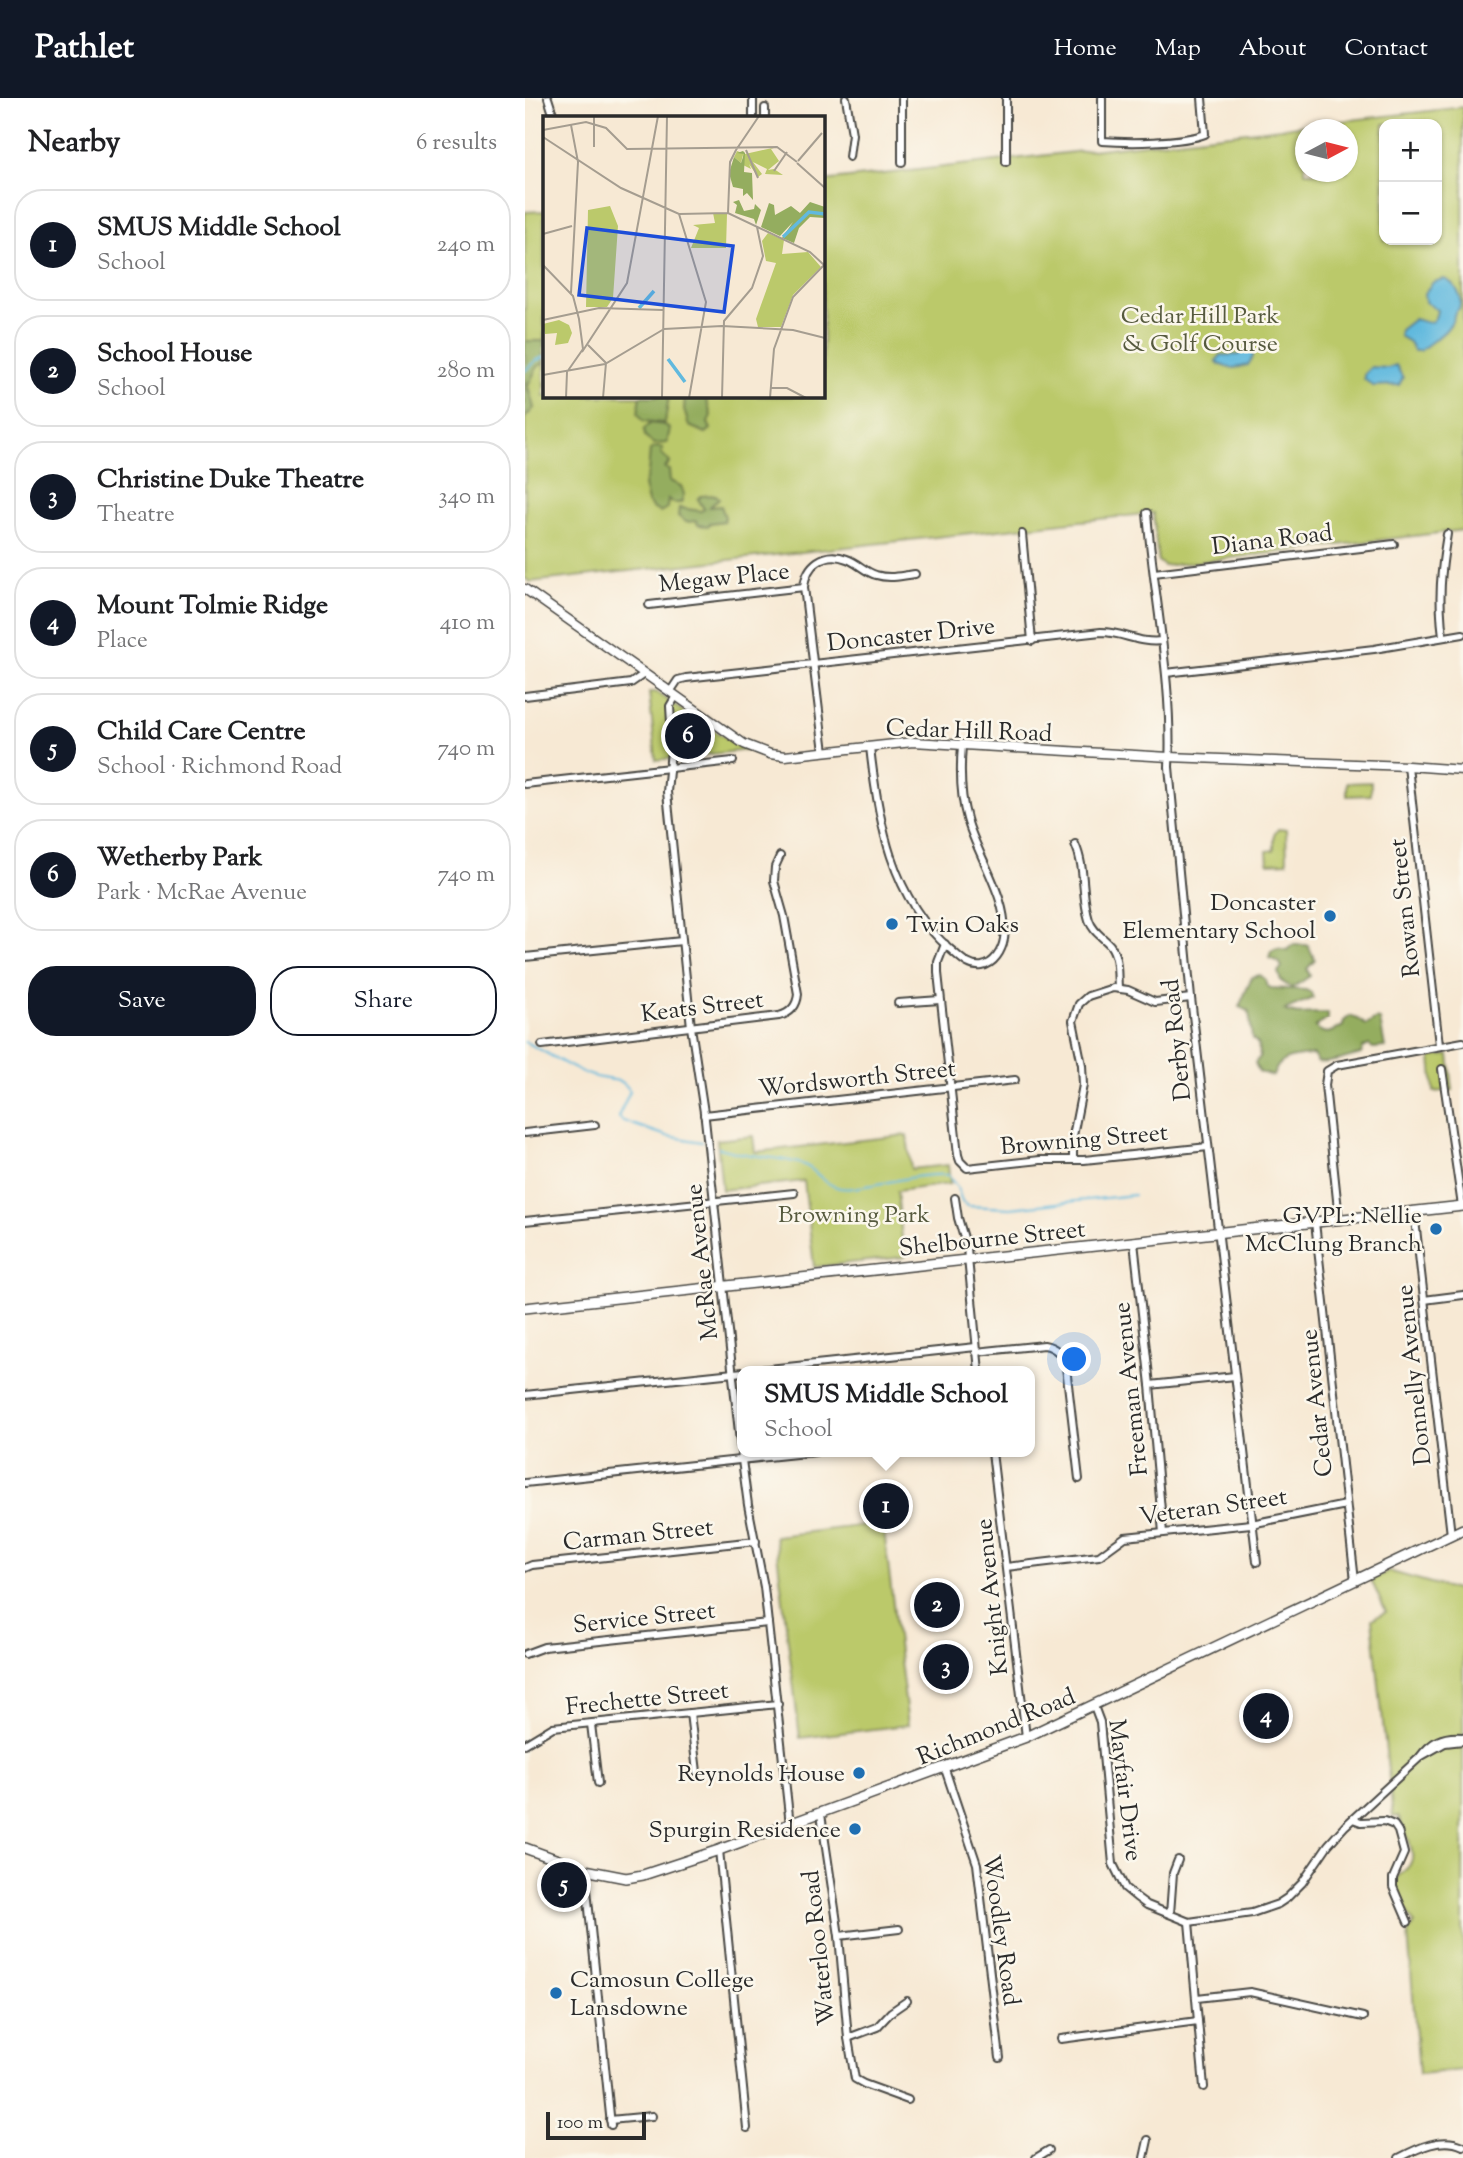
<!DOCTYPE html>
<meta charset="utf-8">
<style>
:root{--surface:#fff;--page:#f2f2f2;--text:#202124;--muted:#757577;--line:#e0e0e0;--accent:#111827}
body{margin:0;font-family:"Sorts Mill Goudy",serif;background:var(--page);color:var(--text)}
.controls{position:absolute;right:21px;top:21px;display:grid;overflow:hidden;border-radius:14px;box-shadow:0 2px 5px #0004}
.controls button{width:63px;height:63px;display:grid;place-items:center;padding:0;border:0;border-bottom:2px solid var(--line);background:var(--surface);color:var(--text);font:35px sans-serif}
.compass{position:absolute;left:770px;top:21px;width:63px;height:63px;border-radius:50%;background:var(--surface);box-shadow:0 2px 5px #0004;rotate:83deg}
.scale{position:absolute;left:21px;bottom:18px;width:100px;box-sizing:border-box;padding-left:7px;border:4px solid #2b2b2b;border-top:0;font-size:19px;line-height:24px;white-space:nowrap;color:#2b2b2b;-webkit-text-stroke:5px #fbf7ec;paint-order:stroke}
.you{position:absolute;left:550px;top:1262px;width:24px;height:24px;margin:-18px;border:5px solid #fff;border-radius:50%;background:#1a73e8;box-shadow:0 0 0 10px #1a73e833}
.badge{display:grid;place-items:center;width:46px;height:46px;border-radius:50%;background:var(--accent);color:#fff;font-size:23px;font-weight:700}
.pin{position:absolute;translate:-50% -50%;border:4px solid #fff;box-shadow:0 2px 7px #0006}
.popup{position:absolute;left:212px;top:1268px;width:298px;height:91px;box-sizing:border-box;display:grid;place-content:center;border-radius:14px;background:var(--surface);filter:drop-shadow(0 2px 5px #0005);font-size:23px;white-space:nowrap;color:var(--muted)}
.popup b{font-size:26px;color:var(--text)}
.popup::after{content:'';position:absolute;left:50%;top:100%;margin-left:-14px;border:14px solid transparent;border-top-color:var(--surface)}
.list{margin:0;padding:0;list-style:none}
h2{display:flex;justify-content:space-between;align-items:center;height:91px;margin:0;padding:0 28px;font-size:30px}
h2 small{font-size:23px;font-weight:400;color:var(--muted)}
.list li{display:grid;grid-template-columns:46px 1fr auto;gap:21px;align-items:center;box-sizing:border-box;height:112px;margin:0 14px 14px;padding:0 14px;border:2px solid var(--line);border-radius:28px}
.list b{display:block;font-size:26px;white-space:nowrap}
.list p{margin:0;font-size:23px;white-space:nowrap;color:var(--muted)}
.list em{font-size:23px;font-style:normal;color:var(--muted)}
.actions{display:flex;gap:14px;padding:21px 28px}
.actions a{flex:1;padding:16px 0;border:2px solid var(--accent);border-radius:28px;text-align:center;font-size:24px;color:var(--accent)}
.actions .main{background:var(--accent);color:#fff}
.map{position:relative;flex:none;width:938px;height:2060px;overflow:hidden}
header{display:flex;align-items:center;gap:42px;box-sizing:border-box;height:98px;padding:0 35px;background:var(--accent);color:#fff}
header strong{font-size:33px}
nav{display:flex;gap:38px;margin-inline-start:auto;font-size:24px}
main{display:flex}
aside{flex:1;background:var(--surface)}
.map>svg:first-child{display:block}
.green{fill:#bbc96b;stroke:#737a4b;stroke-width:2;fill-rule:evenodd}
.forest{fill:#94ad5f;stroke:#606c45;stroke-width:2}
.water{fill:#61b9de;stroke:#467284;stroke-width:2}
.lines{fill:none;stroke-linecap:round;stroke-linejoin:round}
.stream{stroke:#61b9de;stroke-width:2}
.minor-casing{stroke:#4a4844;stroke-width:10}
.tertiary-casing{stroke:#4a4844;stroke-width:11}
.secondary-casing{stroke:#4a4844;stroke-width:12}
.minor{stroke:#fff;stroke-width:6}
.tertiary{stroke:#fff;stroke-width:8}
.secondary{stroke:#fff;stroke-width:9}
.poi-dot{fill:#1f6fb2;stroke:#fbf7ec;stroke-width:2.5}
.labels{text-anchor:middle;stroke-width:5;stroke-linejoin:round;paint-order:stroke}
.park-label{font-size:24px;fill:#565a3e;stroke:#fbf7ec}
.street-label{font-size:24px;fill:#2b2b2b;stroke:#fbf7ec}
.poi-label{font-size:24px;fill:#2b2b2b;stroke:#fbf7ec;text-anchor:end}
.inset-river{fill:none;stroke:#61b9de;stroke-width:3.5}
.inset-road{fill:none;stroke:#a59d90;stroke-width:2}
.view{fill:#1d4ed8;fill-opacity:0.15;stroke:#1d4ed8;stroke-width:3.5}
.inset-edge{fill:none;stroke:#2b2b2b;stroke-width:3.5}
</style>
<header>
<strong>Pathlet</strong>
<nav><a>Home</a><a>Map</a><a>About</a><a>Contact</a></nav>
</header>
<main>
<aside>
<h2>Nearby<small>6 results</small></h2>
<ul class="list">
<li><span class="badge">1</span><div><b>SMUS Middle School</b><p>School</p></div><em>240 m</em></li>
<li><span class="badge">2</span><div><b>School House</b><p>School</p></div><em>280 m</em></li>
<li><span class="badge">3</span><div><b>Christine Duke Theatre</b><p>Theatre</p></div><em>340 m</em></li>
<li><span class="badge">4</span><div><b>Mount Tolmie Ridge</b><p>Place</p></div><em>410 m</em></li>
<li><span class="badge">5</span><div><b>Child Care Centre</b><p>School · Richmond Road</p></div><em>740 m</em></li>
<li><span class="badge">6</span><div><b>Wetherby Park</b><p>Park · McRae Avenue</p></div><em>740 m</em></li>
</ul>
<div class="actions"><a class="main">Save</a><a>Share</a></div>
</aside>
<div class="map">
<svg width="938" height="2060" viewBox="0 0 938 2060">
<rect width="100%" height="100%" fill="#fbf7ec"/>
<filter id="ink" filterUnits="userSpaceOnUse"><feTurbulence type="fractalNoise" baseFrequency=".0143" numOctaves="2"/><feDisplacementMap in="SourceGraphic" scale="14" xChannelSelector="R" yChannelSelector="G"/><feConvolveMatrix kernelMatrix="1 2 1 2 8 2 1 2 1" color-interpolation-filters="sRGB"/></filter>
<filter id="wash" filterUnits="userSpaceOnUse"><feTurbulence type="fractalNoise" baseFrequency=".00686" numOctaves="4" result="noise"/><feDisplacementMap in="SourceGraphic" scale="28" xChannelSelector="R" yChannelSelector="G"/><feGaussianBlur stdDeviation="1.57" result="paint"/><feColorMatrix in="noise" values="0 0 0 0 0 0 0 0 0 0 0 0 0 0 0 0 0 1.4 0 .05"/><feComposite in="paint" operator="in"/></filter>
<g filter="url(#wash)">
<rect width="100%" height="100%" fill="#f7e9d4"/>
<g class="green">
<path d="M938 9V432L639 468 633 463 628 415 5 484 0 480V114L19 113V298H298V83ZM859 26H912V142H859ZM780 32H822V74H780Z"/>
<path d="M124 594H131L172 623 223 652 131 662Z"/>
<path d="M846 684V697L822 698V685Z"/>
<path d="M753 731 761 732 762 764 743 765 742 753 749 752V737Z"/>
<path d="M924 957 928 992 909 994 906 959Z"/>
<path d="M382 1037 386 1071 423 1067 425 1086 372 1093 379 1159 289 1169 279 1083 197 1092 192 1042 228 1038 230 1054Z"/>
<path d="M358 1425 383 1627 275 1640 250 1438Z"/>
<path d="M863 1473 938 1494V1972L894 1976 883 1835 889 1825C883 1818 866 1787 873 1779 878 1772 885 1771 887 1761 889 1748 878 1730 873 1718L868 1719 847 1521 861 1514 846 1482Z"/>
</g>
<g class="forest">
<path d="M0 243H19V265L12 269 3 288 9 310 0 320Z"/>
<path d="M116 298H144L140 325 119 323 113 315Z"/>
<path d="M160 298H180L186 317 183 325 186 331 181 335 164 328 159 312Z"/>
<path d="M125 325 140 327 145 331 142 345 128 346 120 338 119 331Z"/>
<path d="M132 349 138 350 136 355 145 364 140 370 144 372 145 383 156 388 159 396 156 405H148L143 401 142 410 135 414 128 411 123 405 119 387 123 375 125 352Z"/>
<path d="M191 397 194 400 185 409 196 408 200 419 199 423 185 425 183 428 173 427 172 423 161 424 153 418 154 410 176 413 179 411 173 401 176 398Z"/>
<path d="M767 847H783L790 862 782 871 785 878 767 890 756 883 753 874 757 869 754 864 744 860 746 853 752 850 762 852Z"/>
<path d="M735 877 741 882V887L746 890 781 892 786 895 788 900 759 912C772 919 788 914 803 915V921L790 929C801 939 806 934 818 928L819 923 825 918 833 921 841 927 851 921 855 922 860 949 848 950 844 947 838 950 836 956C825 959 801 967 792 964L788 957C769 959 754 958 748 978L734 974 730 965 735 959 733 946 727 940 724 913 714 909 727 879Z"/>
</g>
<g class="water">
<path d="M919 181C931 185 938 198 934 211L930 214C926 235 909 240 895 253H889L884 244 874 238 875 232 889 221C901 223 909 232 912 212L900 204 899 196 908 184Z"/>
<path d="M724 249 727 250 728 259 723 267C712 271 700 272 691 263L696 257H714Z"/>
<path d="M871 267 878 280 874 287 848 288 839 281V276L846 269 863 270Z"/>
</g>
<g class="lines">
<g class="stream">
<path d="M0 273 10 263 19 259"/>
<path d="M0 944C25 955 49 975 76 980 90 983 97 980 105 993L93 1019 98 1023 142 1038 177 1044"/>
<path d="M194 1050C223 1059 247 1058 274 1065 291 1069 296 1086 315 1090 326 1092 337 1088 348 1087 371 1083 399 1075 423 1077L432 1089 437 1104 442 1108 485 1110 609 1097"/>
</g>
</g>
</g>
<g filter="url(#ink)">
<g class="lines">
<defs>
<g id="minor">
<path d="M23 0 29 19"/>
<path d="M321 0 327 36 324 59"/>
<path d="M577 0V43C603 45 656 45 680 36L677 0"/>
<path d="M228 19V0"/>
<path d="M240 19V10"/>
<path d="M377 64V0"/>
<path d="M481 64V0"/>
<path d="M622 415C629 500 648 584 644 669L666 900 732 1464"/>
<path d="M497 436 507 543"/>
<path d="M629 475 869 446"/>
<path d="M124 507 279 489"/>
<path d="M918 538C913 501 916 473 922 436"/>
<path d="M641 575 849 551 938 536"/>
<path d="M145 594 153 582 161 580 576 534C599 534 613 546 637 543"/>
<path d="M0 598 106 585 119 576"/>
<path d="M151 598 145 608 147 642 142 694 166 929 180 1021 217 1362 223 1407 239 1489 265 1727"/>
<path d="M345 649C353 722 366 800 425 851 434 858 443 870 457 868 469 866 477 853 479 841 485 802 452 758 442 721 435 697 435 671 437 647"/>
<path d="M299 654 279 489C281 467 299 452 322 461 333 465 340 474 351 477 364 481 377 478 390 476"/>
<path d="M883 668 914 947"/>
<path d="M0 686 208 663"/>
<path d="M550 746C561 770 556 797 564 822 568 834 577 838 585 847 594 859 592 876 593 890"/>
<path d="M420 846 413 864V875L433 1057 435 1063 442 1070 515 1062H559L683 1049"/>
<path d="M0 859 157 843"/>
<path d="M373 905 415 902"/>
<path d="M17 947 254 918C266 915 272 908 273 896L259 818 249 783 250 769 255 758"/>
<path d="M917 971 937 1108"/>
<path d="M179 1017 490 982"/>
<path d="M0 1035 70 1027"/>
<path d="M548 1062V1038L558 987 557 967 548 923 554 906 563 898 588 890 603 892 630 904 666 900"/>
<path d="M430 1100 433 1120 442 1150 454 1273"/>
<path d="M889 1113 926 1437"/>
<path d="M814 1121 800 987 802 973 812 967 938 944"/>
<path d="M0 1123 269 1095"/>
<path d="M790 1124 830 1483"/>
<path d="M609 1144 625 1287 638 1435"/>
<path d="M899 1202 938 1197"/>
<path d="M451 1254 519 1247C531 1249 538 1257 541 1269L554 1381"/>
<path d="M225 1273 451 1249"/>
<path d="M625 1287 710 1278"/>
<path d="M0 1297 218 1274"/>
<path d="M467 1354 501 1639"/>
<path d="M0 1385 290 1354"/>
<path d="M481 1469 574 1458 600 1439 726 1426 821 1407"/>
<path d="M0 1470 7 1467 231 1443"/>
<path d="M0 1556 19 1549 243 1525"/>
<path d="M569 1608 575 1624 588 1766 600 1790 611 1799 622 1807 664 1824 727 1815 753 1806 762 1800 777 1785 803 1747 820 1728 894 1660C906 1644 917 1637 938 1639"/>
<path d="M165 1615 172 1674"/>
<path d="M66 1626 73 1685"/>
<path d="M0 1646 28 1629 253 1606"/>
<path d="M895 1659 920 1645 938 1643"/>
<path d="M420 1671 452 1766 475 1960"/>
<path d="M296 1716 314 1838 323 1940 330 1981 339 1986 383 2002"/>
<path d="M828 1721 836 1724 859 1723 869 1727 873 1733 879 1755 868 1780V1789L883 1824"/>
<path d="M194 1752 222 2030"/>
<path d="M60 1772 86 2027"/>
<path d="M645 1816 648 1775 653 1762"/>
<path d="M664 1824 679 1989"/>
<path d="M314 1838 374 1831"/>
<path d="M672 1900 725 1894 838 1919"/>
<path d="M323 1940 352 1929 366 1914 382 1903"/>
<path d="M536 1941 673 1923"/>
<path d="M85 2022 127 2018"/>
<path d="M511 2060 524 2052"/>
<path d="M619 2060 623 2042"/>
<path d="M874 2060C893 2050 917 2038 938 2048"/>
</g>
<path id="tertiary" d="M0 491 219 646 245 656 260 658 388 644 644 659 883 668 938 672"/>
<g id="secondary">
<path d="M0 1210 938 1108"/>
<path d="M0 1750 60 1772 101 1780 118 1777 194 1752 501 1639 938 1431"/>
</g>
</defs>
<use href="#minor" class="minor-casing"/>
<use href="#tertiary" class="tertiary-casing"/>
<use href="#secondary" class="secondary-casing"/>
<use href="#minor" class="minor"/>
<use href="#tertiary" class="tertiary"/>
<use href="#secondary" class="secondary"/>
</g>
</g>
<g class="poi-dot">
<circle cx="805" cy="818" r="7"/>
<circle cx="367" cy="826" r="7"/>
<circle cx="911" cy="1131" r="7"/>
<circle cx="334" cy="1675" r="7"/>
<circle cx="330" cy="1731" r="7"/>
<circle cx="31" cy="1895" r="7"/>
</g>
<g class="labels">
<g class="park-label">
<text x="675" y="225">Cedar Hill Park<tspan x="675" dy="28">&amp; Golf Course</tspan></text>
<text x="329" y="1124">Browning Park</text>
</g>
<g class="street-label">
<text transform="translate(747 441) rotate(-7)" y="8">Diana Road</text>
<text transform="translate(199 479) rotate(-6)" y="8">Megaw Place</text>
<text transform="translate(386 536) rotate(-6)" y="8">Doncaster Drive</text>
<text transform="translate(444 632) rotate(2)" y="8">Cedar Hill Road</text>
<text transform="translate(879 810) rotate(-96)" y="8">Rowan Street</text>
<text transform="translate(177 908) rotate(-7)" y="8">Keats Street</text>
<text transform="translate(651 942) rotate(-96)" y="8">Derby Road</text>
<text transform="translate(332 980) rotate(-6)" y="8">Wordsworth Street</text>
<text transform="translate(559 1041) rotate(-5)" y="8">Browning Street</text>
<text transform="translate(467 1140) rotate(-6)" y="8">Shelbourne Street</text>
<text transform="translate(176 1164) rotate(-96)" y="8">McRae Avenue</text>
<text transform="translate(888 1277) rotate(-96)" y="8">Donnelly Avenue</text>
<text transform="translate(605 1291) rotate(-96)" y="8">Freeman Avenue</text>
<text transform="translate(791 1305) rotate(-96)" y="8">Cedar Avenue</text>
<text transform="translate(688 1408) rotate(-8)" y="8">Veteran Street</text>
<text transform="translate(113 1436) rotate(-6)" y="8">Carman Street</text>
<text transform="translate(466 1499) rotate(-96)" y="8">Knight Avenue</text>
<text transform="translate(119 1519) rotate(-6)" y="8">Service Street</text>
<text transform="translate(122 1600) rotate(-6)" y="8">Frechette Street</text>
<text transform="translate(471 1628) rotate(-22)" y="8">Richmond Road</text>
<text transform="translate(601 1692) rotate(83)" y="8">Mayfair Drive</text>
<text transform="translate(477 1832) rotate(82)" y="8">Woodley Road</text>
<text transform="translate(293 1850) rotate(-96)" y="8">Waterloo Road</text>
</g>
<g class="poi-label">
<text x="791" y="812">Doncaster<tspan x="791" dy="28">Elementary School</tspan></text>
<text x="381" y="834" text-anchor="start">Twin Oaks</text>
<text x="897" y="1125">GVPL: Nellie<tspan x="897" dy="28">McClung Branch</tspan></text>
<text x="320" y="1683">Reynolds House</text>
<text x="316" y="1739">Spurgin Residence</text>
<text x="45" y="1889" text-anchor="start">Camosun College<tspan x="45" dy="28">Lansdowne</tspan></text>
</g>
</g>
<g transform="translate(18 18)">
<rect width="282" height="282" fill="#f7e9d4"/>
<path d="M234 31 228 33 236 45 225 54 231 53 240 59 222 58 224 53 210 46 219 58 215 61 206 48 208 53 200 49V39L198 47 191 41 194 35 202 38ZM67 90 75 110 70 182 64 191H43L45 94ZM170 97 184 98 183 132H148L156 112 150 109 172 107ZM225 117 241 124 239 138 265 136 278 151 250 179 238 211H215L213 203 233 147 223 145 219 125ZM16 204 26 209 29 217 25 227 12 229 14 217 2 218 0 208Z" fill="#bbc96b"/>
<path d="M200 35 202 37 201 56 209 57 210 84 204 77 200 80V73L190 71 186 57 191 41 198 47 201 38 194 37ZM196 84 201 95 211 93 212 88 218 94 213 109 211 103 192 97 194 89 190 86ZM267 86 282 91V102L267 101 256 112 251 127 239 122 250 106 237 120 218 111 226 87 231 89 232 99 248 90 257 97Z" fill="#94ad5f"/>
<path class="inset-river" d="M240 121 266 96 282 98M96 192 111 175M125 243 142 266"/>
<path class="inset-road" d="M51 0V31M28 9 35 46 28 177M0 14 43 6 63 12 84 33 234 31 254 46M0 21 78 72 136 98 185 97 267 136 281 149M193 34 216 0M203 34 215 62M255 45 279 17M254 47 282 72M231 55 244 36M185 97 187 46 193 34M136 98 163 186 146 282M0 118 29 110M0 149 30 180 36 203 40 233 24 256 23 282M0 204 56 192 120 194M121 213 179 210 250 214 282 222M45 229 63 247 60 282M39 236 84 167 115 0M0 259 62 248 121 213M228 272H244L263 282M119 282 124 0M179 282 181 205 209 172 220 140 214 111M227 282 231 233 250 181 282 148"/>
<path class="view" d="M44 112 190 130 181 196 36 179Z"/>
<rect width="282" height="282" class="inset-edge"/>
</g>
</svg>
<div class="controls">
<button>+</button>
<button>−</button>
</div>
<svg class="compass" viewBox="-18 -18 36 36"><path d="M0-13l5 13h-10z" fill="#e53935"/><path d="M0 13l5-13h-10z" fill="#757577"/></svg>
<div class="scale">100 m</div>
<div class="you"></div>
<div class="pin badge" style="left:361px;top:1408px">1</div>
<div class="popup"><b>SMUS Middle School</b>School</div>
<div class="pin badge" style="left:412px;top:1507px">2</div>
<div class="pin badge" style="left:421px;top:1569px">3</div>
<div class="pin badge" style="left:741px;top:1618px">4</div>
<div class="pin badge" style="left:39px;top:1787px">5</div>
<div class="pin badge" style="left:163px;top:638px">6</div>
</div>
</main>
